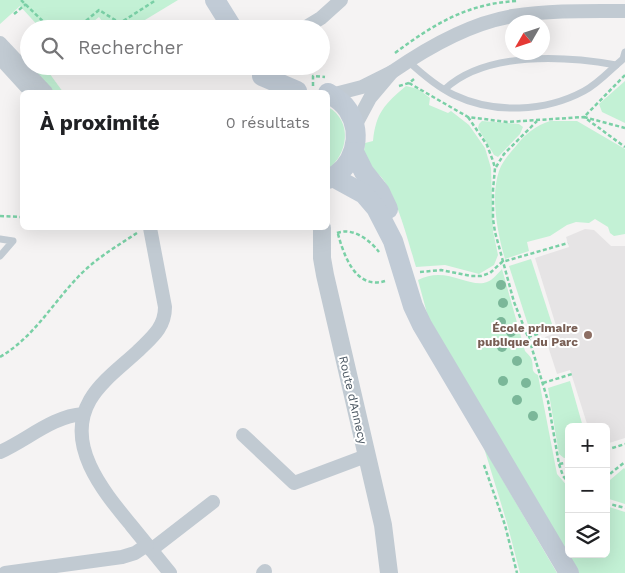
<!DOCTYPE html>
<html lang="fr">
<meta charset="utf-8">
<style>
:root{--surface:#fff;--page:#f2f2f2;--text:#202124;--muted:#757577;--line:#e0e0e0}
body{margin:0;font-family:"Work Sans",sans-serif;background:var(--page);color:var(--text)}
.controls{position:absolute;right:15px;bottom:15px;display:grid;overflow:hidden;border-radius:8px;box-shadow:0 5px 20px #0002}
.controls button{width:45px;height:45px;display:grid;place-items:center;padding:0;border:0;border-bottom:1px solid var(--line);background:var(--surface);color:var(--text);font:25px sans-serif}
.compass{position:absolute;left:505px;top:15px;width:45px;height:45px;border-radius:50%;background:var(--surface);box-shadow:0 5px 20px #0002;rotate:231deg}
.list{margin:0;padding:0;list-style:none}
h2{display:flex;justify-content:space-between;align-items:center;height:65px;margin:0;padding:0 20px;font-size:21px}
h2 small{font-size:16px;font-weight:400;color:var(--muted)}
.icon{flex:none;width:28px;height:28px;fill:none;stroke:currentColor;stroke-width:2;stroke-linecap:round;stroke-linejoin:round}
.map{position:relative;flex:none;width:625px;height:573px;overflow:hidden}
.search{position:absolute;background:var(--surface);box-shadow:0 5px 20px #0002;left:20px;top:20px;width:310px;height:55px;display:flex;align-items:center;gap:12px;box-sizing:border-box;padding:0 18px;border-radius:28px;color:var(--muted);font-size:19px}
.panel{position:absolute;background:var(--surface);box-shadow:0 5px 20px #0002;left:20px;top:90px;width:310px;height:140px;border-radius:8px}
.map>svg:first-child{display:block}
.education{fill:#e6e4e5}
.green{fill:#c3f1d5}
.lines{fill:none;stroke-linecap:round;stroke-linejoin:round}
.path{stroke:#7ad0a6;stroke-width:2.5;stroke-dasharray:4 2.5;stroke-linecap:butt}
.service{stroke:#c1cad2;stroke-width:7}
.minor{stroke:#c1cad2;stroke-width:14}
.tertiary{stroke:#c1cad2;stroke-width:18}
.secondary{stroke:#c1cbd6;stroke-width:20}
.tree{fill:#7bb799}
.education-dot{fill:#8d6e63;stroke:#fff;stroke-width:2}
.labels{text-anchor:middle;stroke-width:4;stroke-linejoin:round;paint-order:stroke}
.education-label{font-size:12px;font-weight:bold;fill:#785e54;stroke:#fff;text-anchor:end}
.street-label{font-size:12px;fill:#4a5661;stroke:#fff}
</style>
<div class="map">
<svg width="625" height="573" viewBox="0 0 625 573">
<rect width="100%" height="100%" fill="#f5f3f3"/>
<path class="education" d="M585 229 594 230 611 246H625V438L606 444V427H588L570 370 557 374 545 337 558 332 535 258 569 247 566 237Z"/>
<g class="green">
<path d="M0 0H178L130 29H108L99 17 84 29H41L20 6 0 24Z"/>
<path d="M31 66H44L63 92H51L30 71Z"/>
<path d="M625 81V123L602 112 599 104Z"/>
<path d="M406 86 418 89 430 98 429 105 448 113 451 111 469 125 485 148 491 168 493 231 498 255 494 265 479 274 445 265 416 267C409 244 397 197 382 178 376 171 369 165 363 158L365 143 373 141C376 112 385 104 406 86Z"/>
<path d="M328 107C353 121 348 154 328 169Z"/>
<path d="M482 121 519 124 523 127 520 134 498 157 494 155 478 128 479 124Z"/>
<path d="M550 121H577L625 149V234L614 236 610 233 608 227 595 219 589 223 576 222 567 225 550 236 527 242 529 251 505 259C498 235 490 197 499 171 502 162 510 153 516 146 525 134 535 126 550 121Z"/>
<path d="M531 259 552 324 530 331 509 266Z"/>
<path d="M502 269 525 351C528 354 532 358 532 361 534 368 530 371 538 375L557 474 569 488V554H606V506L625 512V573H578L428 317 418 280C446 265 470 289 487 282 493 280 498 273 502 269Z"/>
<path d="M570 381 583 427H569V457L564 458 559 454 548 388Z"/>
<path d="M484 448 557 573H520L507 523Z"/>
<path d="M624 468 625 469V504L609 499 606 495 610 480Z"/>
</g>
<g class="lines">
<g class="path">
<path d="M21 0 51 29"/>
<path d="M14 14 26 4"/>
<path d="M76 29 99 10 120 23 156 0"/>
<path d="M395 53C434 24 468 3 518 1"/>
<path d="M625 75 584 117 625 128"/>
<path d="M409 83 468 117 507 122 584 117 625 147"/>
<path d="M313 86V76L325 77"/>
<path d="M399 86 409 83 414 79"/>
<path d="M468 117 487 145 493 161 495 168 493 190V219L495 232 514 302 530 342 548 401 559 464 569 462"/>
<path d="M496 167 504 154 537 121"/>
<path d="M0 216 22 217"/>
<path d="M337 233C353 227 370 240 379 252"/>
<path d="M338 234C344 256 356 290 385 281"/>
<path d="M420 272 441 270 471 276H481L490 273 502 262 568 243"/>
<path d="M528 337 557 328"/>
<path d="M0 357C34 337 52 304 78 277 95 259 117 246 137 233"/>
<path d="M543 383 572 374"/>
<path d="M606 450 625 444"/>
<path d="M559 464 563 476 569 483"/>
<path d="M484 465 505 525 517 573"/>
<path d="M606 479 611 473 625 462"/>
<path d="M606 503 625 508"/>
</g>
<g class="service">
<path d="M408 61C422 74 437 87 454 95 494 114 545 112 584 91 599 83 610 70 623 59L625 52"/>
<path d="M445 89C486 51 565 56 616 65"/>
<path d="M0 239 13 241 0 256"/>
</g>
<g class="minor">
<path d="M303 29 321 18 341 0"/>
<path d="M0 43 46 92"/>
<path d="M0 58 31 92"/>
<path d="M392 72C428 47 470 23 513 16 550 10 588 11 625 11"/>
<path d="M331 95 362 87 392 72 370 98 355 126"/>
<path d="M150 228 165 307C165 328 151 338 138 351 122 366 101 381 90 400 64 445 104 492 131 525 144 541 157 557 170 573"/>
<path d="M243 435 294 483 366 456"/>
<path d="M0 452C27 440 53 416 83 414"/>
<path d="M151 550 213 502"/>
<path d="M5 573 122 557 135 553 147 545"/>
<path d="M263 573 265 571"/>
</g>
<path class="tertiary" d="M322 228V258L325 275 383 525 389 573"/>
<g class="secondary">
<path d="M215 0 233 29"/>
<path d="M262 76 297 91"/>
<path d="M328 93C335 97 343 102 348 110 364 135 354 168 328 179"/>
<path d="M354 152 364 172 380 192 388 209"/>
<path d="M333 177 364 194 376 208 393 241 413 306 422 325 569 573"/>
</g>
</g>
<g class="tree">
<circle cx="501" cy="285" r="5"/>
<circle cx="503" cy="303" r="5"/>
<circle cx="501" cy="322" r="5"/>
<circle cx="511" cy="332" r="5"/>
<circle cx="502" cy="347" r="5"/>
<circle cx="517" cy="361" r="5"/>
<circle cx="503" cy="381" r="5"/>
<circle cx="526" cy="383" r="5"/>
<circle cx="517" cy="400" r="5"/>
<circle cx="533" cy="416" r="5"/>
</g>
<circle class="education-dot" cx="588" cy="335" r="5"/>
<g class="labels">
<g class="education-label">
<text x="578" y="332">École primaire<tspan x="578" dy="14">publique du Parc</tspan></text>
</g>
<g class="street-label">
<text transform="translate(353 400) rotate(77)" y="4">Route d'Annecy</text>
</g>
</g>
</svg>
<div class="controls">
<button>+</button>
<button>−</button>
<button><svg class="icon" aria-label="layers" viewBox="0 0 24 24"><path d="M12 4l9 5-9 5-9-5zM3 14l9 5 9-5"/></svg></button>
</div>
<svg class="compass" viewBox="-18 -18 36 36"><path d="M0-13l5 13h-10z" fill="#e53935"/><path d="M0 13l5-13h-10z" fill="#757577"/></svg>
<div class="search"><svg class="icon" aria-label="search" viewBox="0 0 24 24"><circle cx="10" cy="10" r="6"/><path d="M15 15l6 6"/></svg>Rechercher</div>
<section class="panel">
<h2>À proximité<small>0 résultats</small></h2>
<ul class="list">
</ul>
</section>
</div>
